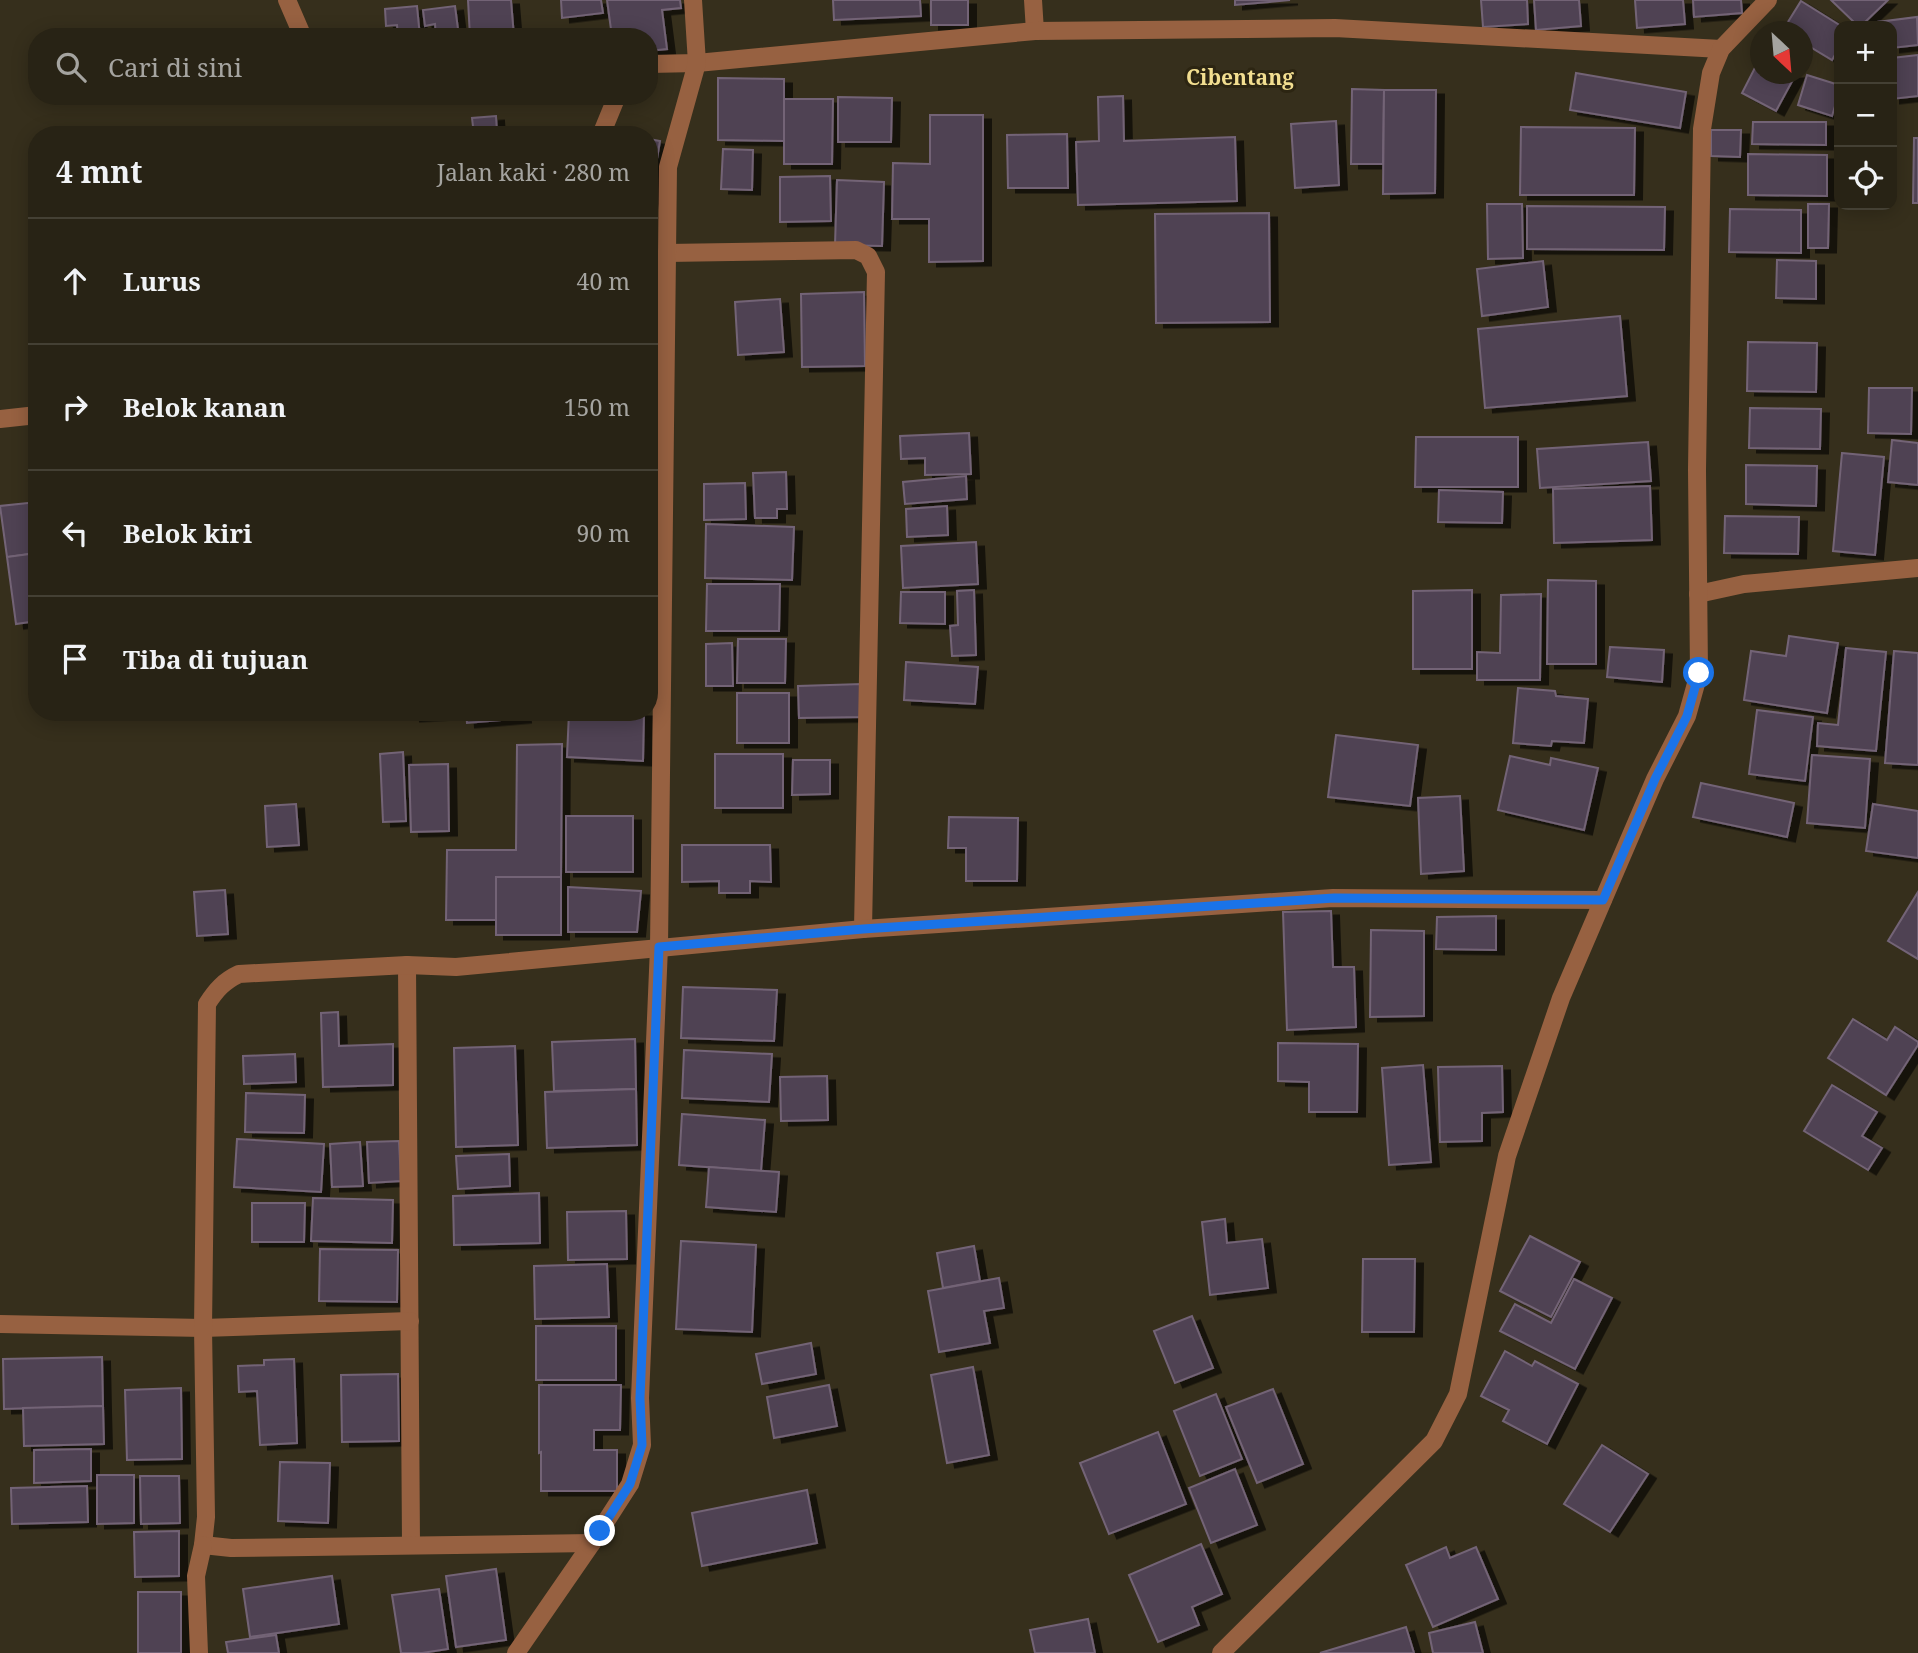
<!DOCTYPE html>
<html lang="id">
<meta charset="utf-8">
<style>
:root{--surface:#282315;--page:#302b1e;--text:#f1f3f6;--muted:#a5a4a0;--line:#444034}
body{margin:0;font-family:"Noto Serif",serif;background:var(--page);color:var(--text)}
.controls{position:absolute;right:21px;top:21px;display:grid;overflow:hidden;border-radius:14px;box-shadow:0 4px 18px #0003}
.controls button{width:63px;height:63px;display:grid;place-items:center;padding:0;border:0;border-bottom:2px solid var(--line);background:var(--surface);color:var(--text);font:35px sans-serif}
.compass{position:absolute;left:1750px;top:21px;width:63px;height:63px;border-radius:50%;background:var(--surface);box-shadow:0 4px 18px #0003;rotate:154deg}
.stop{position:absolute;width:21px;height:21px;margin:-16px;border:5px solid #1a73e8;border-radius:50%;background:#fff}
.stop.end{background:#1a73e8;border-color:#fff;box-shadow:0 2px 7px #0008}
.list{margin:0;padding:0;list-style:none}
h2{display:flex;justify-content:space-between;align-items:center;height:91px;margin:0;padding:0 28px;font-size:30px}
h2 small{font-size:23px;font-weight:400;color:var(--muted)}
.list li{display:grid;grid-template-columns:46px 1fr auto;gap:21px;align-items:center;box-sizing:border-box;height:126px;padding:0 28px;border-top:2px solid var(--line)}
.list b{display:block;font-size:26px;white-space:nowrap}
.list em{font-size:23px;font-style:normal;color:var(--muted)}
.icon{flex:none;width:38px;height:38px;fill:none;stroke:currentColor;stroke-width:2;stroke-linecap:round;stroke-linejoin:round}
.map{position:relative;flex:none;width:1918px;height:1653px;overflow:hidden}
.search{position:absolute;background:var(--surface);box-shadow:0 4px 18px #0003;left:28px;top:28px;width:630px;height:77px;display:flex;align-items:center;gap:18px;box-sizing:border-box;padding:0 24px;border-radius:28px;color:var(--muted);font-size:26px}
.panel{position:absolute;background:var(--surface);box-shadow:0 4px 18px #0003;left:28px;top:126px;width:630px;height:595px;border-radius:28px}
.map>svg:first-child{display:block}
.building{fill:#504253;stroke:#736476;stroke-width:2;filter:url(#shadow)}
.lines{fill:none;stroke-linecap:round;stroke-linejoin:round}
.minor{stroke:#976141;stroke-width:18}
.route{stroke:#1a73e8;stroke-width:9}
.labels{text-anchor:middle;stroke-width:6;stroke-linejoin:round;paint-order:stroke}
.quarter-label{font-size:21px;font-weight:bold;fill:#f2de90;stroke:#2c2512}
</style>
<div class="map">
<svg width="1918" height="1653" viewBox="0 0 1918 1653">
<defs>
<filter id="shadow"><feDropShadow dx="8" dy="4.5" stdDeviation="0" flood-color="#0009"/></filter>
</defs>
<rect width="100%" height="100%" fill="#362f1c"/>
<g class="building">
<path d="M468 0H511L514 37H470Z"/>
<path d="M561 0H601L603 13 562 18Z"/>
<path d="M607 0H680L681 8 662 10 667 49 649 51V37H612Z"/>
<path d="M833 0H920L921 16 834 20Z"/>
<rect x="931" y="0" width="37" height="25"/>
<path d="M1235 0H1290L1235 5Z"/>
<path d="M1481 0H1527L1528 24 1483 27Z"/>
<path d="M1534 0H1579L1581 26 1536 30Z"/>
<path d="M1635 0H1683L1685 24 1637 28Z"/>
<path d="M1693 0H1741L1742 13 1694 17Z"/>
<path d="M1831 0H1888L1861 26H1858Z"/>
<path d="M1801 1 1841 26H1839V48L1832 60 1802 42V32H1786L1783 30Z"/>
<path d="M417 6 420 37H398L397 25 386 26 385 9Z"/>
<path d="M455 6 459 37H436L435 24 425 26 423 10Z"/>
<path d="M1917 17 1918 45 1892 48V26H1878V22Z"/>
<path d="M1918 55V96L1892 99V58Z"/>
<path d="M1760 58V74H1796L1776 111 1742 93Z"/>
<path d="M1576 73 1686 92 1680 128 1570 110Z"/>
<path d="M1807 75 1839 85V93L1832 116 1798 105Z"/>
<path d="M718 78 784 79V141L718 140Z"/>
<path d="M1352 89 1384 90 1383 164H1351Z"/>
<path d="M1384 90H1436L1435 193 1383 194Z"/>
<path d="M1123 96 1124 141 1235 137 1237 201 1078 205 1076 142 1099 141 1098 97Z"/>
<path d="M838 97 892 98 891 142H838Z"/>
<path d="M784 99H833L832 164H784Z"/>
<path d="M930 115H983V261L929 262V219H892L893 163 930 164Z"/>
<path d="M496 116 497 132 520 130V135H474L472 118Z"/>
<path d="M1336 121 1339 185 1295 188 1291 124Z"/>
<path d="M1753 122H1826V145L1752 144Z"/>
<path d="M1521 127 1635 128 1634 195H1520Z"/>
<path d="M1711 130H1741L1740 157 1711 156Z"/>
<path d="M1067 134 1068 188H1008L1007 135Z"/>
<path d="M1914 138H1918V203H1913Z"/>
<path d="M649 139 660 141 649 205Z"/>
<path d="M723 149 753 150 752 190 721 189Z"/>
<path d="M1748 154 1827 155V196L1748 195Z"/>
<path d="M830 176 831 221 780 222V177Z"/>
<path d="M837 180 884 182 882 246 835 245Z"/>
<path d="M1487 204H1522L1523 258 1488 259Z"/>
<path d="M1808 204H1829L1828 248H1808Z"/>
<path d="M1527 206 1665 207 1664 250 1527 249Z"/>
<path d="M1730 209 1801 210V253L1729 252Z"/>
<path d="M1269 213 1270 322 1156 323 1155 214Z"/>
<path d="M1777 260 1816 261V299L1776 298Z"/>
<path d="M1543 261 1548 307 1482 316 1477 269Z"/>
<path d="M864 292 865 366 802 367 801 294Z"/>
<path d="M780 299 784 352 738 355 735 302Z"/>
<path d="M1620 316 1627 396 1485 408 1478 329Z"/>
<path d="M1748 342 1817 343 1816 392 1747 391Z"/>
<rect x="649" y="370" width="5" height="38"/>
<path d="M1869 388H1912L1911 434 1868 433Z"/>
<path d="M1750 408 1821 409 1820 449 1749 448Z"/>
<path d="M969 433 971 474 925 475V458L901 459 900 436Z"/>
<path d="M1416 437H1518V487H1415Z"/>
<path d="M1892 440 1918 443V485L1888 482Z"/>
<path d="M1648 442 1651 481 1540 488 1537 449Z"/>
<path d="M1842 453 1884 457 1875 555 1833 551Z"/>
<path d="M1746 465 1817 466 1816 506 1746 504Z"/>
<path d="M786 472 787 509H777V518H755L753 473Z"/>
<path d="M966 476 967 499 905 504 903 482Z"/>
<path d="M745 483 746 519 704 520V484Z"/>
<path d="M1650 486 1652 540 1554 543 1553 489Z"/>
<path d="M1439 490 1503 492 1502 523 1438 522Z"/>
<path d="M37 502V553L7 557 0 506Z"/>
<path d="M947 506 948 535 907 537 906 509Z"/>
<path d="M1725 516 1799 517 1798 554 1724 553Z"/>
<path d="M706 524 794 527 792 580 705 578Z"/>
<path d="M976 542 978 584 903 588 901 546Z"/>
<path d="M37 553V621L16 624 7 557Z"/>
<path d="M1548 580 1596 581V664H1547Z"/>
<path d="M707 584H780L779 631H706Z"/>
<path d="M974 590 976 655 952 656 950 626 958 625 957 591Z"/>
<path d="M1472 590V669H1413V591Z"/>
<path d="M901 592H945V624L900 623Z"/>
<path d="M1541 594 1540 680H1477V652L1500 653 1501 595Z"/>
<path d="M1789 636 1838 643 1827 713 1744 700 1751 651 1786 656Z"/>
<path d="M738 639H786L785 683H737Z"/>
<path d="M732 643 733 686H706V644Z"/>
<path d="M1610 647 1664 650 1662 682 1607 677Z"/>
<path d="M1846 648 1886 652 1876 751 1817 746 1818 723 1838 725Z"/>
<path d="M1894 651 1918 653V765L1885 763Z"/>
<path d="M906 662 978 667 975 704 904 700Z"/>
<path d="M862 684 863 717 799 718 798 686Z"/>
<path d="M1518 688 1555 691 1556 696 1588 699 1584 743 1552 741 1551 746 1513 743Z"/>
<rect x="737" y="693" width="52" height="50"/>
<path d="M1757 710 1813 717 1805 781 1749 774Z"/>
<path d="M411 712H455L456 714 412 717Z"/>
<path d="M466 712H522L523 718 467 723Z"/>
<path d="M569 712H644L643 761 567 757Z"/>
<path d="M1336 735 1418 745 1410 806 1328 797Z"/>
<path d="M562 744 561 877H496V920H446L447 850H516L517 745Z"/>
<path d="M403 752 406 821 383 822 380 754Z"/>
<rect x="715" y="754" width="68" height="54"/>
<path d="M1812 755 1870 759 1865 828 1807 823Z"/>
<path d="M1510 756 1550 765 1551 758 1598 768 1584 830 1498 810Z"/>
<path d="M793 760H830V794L792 795Z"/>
<path d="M448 764 449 831 411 832 409 765Z"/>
<path d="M1701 783 1794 803 1787 837 1693 817Z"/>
<path d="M1460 796 1464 871 1421 874 1418 798Z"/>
<path d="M296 804 299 845 267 847 265 806Z"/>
<path d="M1873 804 1918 811V858L1866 851Z"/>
<rect x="566" y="816" width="67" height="56"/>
<path d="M949 817 1018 818 1017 881H966V848H948Z"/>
<path d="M682 845H770L771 882 750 881V893H719V881L682 882Z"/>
<rect x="496" y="877" width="65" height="58"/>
<path d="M568 887 641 891 637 932H568Z"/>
<path d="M225 890 228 934 197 936 194 892Z"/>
<path d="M1918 892V959L1888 941Z"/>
<path d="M1331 911 1333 967H1354L1356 1027 1287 1030 1283 912Z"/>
<path d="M1496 916V950L1436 949 1437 917Z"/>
<path d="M1371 930 1424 931V1016L1370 1017Z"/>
<path d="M683 987 777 990 774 1041 681 1038Z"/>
<path d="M338 1012 339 1046 393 1044V1085L323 1087 321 1013Z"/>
<path d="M1853 1019 1887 1040 1895 1027 1918 1042V1045L1886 1095 1828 1058Z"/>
<path d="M635 1039 636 1089 554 1091 552 1042Z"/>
<path d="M1278 1043 1358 1044 1357 1112H1309V1082L1278 1081Z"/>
<path d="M515 1046 518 1145 456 1147 454 1048Z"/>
<path d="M684 1050 772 1054 769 1102 682 1098Z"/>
<path d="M295 1054 296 1082 244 1084 243 1056Z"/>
<path d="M1423 1065 1431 1162 1389 1165 1382 1068Z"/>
<path d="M1502 1066 1503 1112 1482 1113V1141L1440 1142 1438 1067Z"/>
<path d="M827 1076 828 1120 781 1121 780 1077Z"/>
<path d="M1832 1085 1877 1112 1862 1136 1882 1148 1868 1170 1804 1131Z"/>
<path d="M636 1089 637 1145 547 1148 545 1092Z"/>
<path d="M246 1093 305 1095 304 1133 245 1132Z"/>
<path d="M682 1114 765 1120 761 1171 679 1165Z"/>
<path d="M237 1139 324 1144 321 1192 234 1187Z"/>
<path d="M399 1141 401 1181 369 1183 367 1142Z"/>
<path d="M360 1142 363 1186 332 1187 330 1144Z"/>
<path d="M509 1154 510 1186 458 1189 456 1156Z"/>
<path d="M709 1167 779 1172 776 1212 706 1207Z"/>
<path d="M539 1193 540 1243 454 1245 453 1196Z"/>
<path d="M313 1198 393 1200 392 1243 311 1241Z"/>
<path d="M252 1203H305L304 1242H252Z"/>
<path d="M626 1211 627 1259 568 1260 567 1212Z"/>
<path d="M1225 1219 1227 1243 1262 1239 1268 1288 1210 1295 1202 1222Z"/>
<path d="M1530 1236 1580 1262 1551 1317 1500 1291Z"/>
<path d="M681 1241 756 1245 752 1332 676 1329Z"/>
<path d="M974 1246 980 1281 943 1288 937 1253Z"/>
<path d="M320 1249 398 1250 397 1302 319 1301Z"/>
<path d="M1363 1259H1415L1414 1332H1362Z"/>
<path d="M607 1264 609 1317 535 1319 534 1266Z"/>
<path d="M999 1278 1004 1308 984 1311 990 1343 939 1352 928 1291Z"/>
<path d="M1574 1279 1612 1298 1575 1369 1500 1331 1515 1304 1551 1323Z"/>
<path d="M1192 1316 1213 1368 1175 1383 1154 1331Z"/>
<rect x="536" y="1326" width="80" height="54"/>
<path d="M811 1343 816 1374 762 1384 756 1354Z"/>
<path d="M1505 1351 1532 1366 1535 1361 1578 1384 1547 1444 1503 1421 1509 1410 1481 1396Z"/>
<path d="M102 1357 103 1406 4 1409 3 1359Z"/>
<path d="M294 1359 297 1443 260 1445 257 1391 239 1392 238 1366 264 1365V1360Z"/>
<path d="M973 1367 989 1455 947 1463 931 1375Z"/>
<path d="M398 1374 399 1441 342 1442 341 1375Z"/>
<path d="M539 1385H621L620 1430H594V1450H617V1491H541V1452L539 1453Z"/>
<path d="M829 1385 837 1426 774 1438 767 1397Z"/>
<path d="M181 1388 182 1459 127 1460 125 1390Z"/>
<path d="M1273 1389 1303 1464 1257 1483 1226 1407Z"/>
<path d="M1216 1394 1242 1459 1200 1476 1174 1411Z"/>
<path d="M103 1406 104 1444 24 1446 23 1408Z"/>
<path d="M1158 1432 1186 1504 1109 1534 1080 1463Z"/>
<path d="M1602 1445 1648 1474 1610 1532 1564 1504Z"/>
<path d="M91 1449V1481L34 1483V1450Z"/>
<path d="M280 1462 330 1463 328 1523 278 1521Z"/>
<path d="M1235 1469 1257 1525 1211 1543 1189 1488Z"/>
<path d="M97 1475H134V1523L97 1524Z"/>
<path d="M140 1476H179L180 1523 141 1524Z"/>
<path d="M87 1486 88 1522 12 1524 11 1488Z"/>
<path d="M807 1490 817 1543 702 1566 692 1513Z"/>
<path d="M179 1531V1576L135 1577 134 1532Z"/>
<path d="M1201 1544 1222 1594 1192 1607 1199 1625 1158 1642 1129 1575Z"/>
<path d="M1446 1547 1450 1558 1476 1547 1498 1599 1433 1627 1406 1565Z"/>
<path d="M496 1569 506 1640 456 1647 446 1576Z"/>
<path d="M332 1576 339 1624 250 1637 243 1589Z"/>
<path d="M439 1589 448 1649 422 1653H401L392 1595Z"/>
<rect x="138" y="1592" width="43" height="61"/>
<path d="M1088 1619 1095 1653H1035L1030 1630Z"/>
<path d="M1475 1622 1483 1653H1433L1429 1633Z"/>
<path d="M1406 1627 1414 1653H1320Z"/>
<path d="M276 1635 279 1653H228L226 1642Z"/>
</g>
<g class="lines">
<g class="minor">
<path d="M287 0 303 37"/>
<path d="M1033 0 1035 31"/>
<path d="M649 64 697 63 1035 31 1335 28 1721 49"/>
<path d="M601 135 617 96"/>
<path d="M667 253 856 250 868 256 876 272 863 929"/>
<path d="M0 419 37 415"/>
<path d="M1698 594 1744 584 1918 568"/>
<path d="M407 965 411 1545"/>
<path d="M0 1324 203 1328 410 1321"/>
<path d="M592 1543 231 1548 203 1545 206 1517 203 1328 207 1004C216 990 224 981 239 974L407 965 456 967 863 929 1333 898 1603 900"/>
<path d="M199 1653 196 1576 203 1545"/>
<path d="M516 1653 592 1543 630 1484 642 1445 640 1398 659 947 668 167 697 63 693 0"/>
<path d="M1221 1653 1434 1441 1458 1394 1507 1156 1561 998 1655 779 1687 716 1699 673 1697 470 1702 129 1711 73 1721 49 1768 0"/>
</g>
</g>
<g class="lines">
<path class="route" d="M600 1531 630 1484 642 1445 640 1398 659 947 863 929 1334 898 1603 900 1655 779 1687 716 1699 673"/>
</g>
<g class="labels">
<g class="quarter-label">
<text x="1240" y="85">Cibentang</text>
</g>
</g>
</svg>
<div class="controls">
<button>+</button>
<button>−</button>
<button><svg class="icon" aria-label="locate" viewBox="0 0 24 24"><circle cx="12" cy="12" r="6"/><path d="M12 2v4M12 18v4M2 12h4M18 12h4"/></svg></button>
</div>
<svg class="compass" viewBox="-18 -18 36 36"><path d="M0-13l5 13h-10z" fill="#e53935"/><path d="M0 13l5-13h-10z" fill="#a5a4a0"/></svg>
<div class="stop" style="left:1699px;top:673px"></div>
<div class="stop end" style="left:600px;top:1531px"></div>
<div class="search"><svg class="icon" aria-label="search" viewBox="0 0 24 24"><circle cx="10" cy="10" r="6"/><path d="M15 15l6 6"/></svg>Cari di sini</div>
<section class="panel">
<h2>4 mnt<small>Jalan kaki · 280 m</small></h2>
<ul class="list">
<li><svg class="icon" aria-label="ahead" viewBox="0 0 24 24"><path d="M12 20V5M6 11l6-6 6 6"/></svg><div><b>Lurus</b></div><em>40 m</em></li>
<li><svg class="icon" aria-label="right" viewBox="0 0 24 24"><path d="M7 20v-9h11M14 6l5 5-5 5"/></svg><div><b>Belok kanan</b></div><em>150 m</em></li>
<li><svg class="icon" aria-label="left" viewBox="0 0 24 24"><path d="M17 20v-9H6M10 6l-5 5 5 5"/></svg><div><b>Belok kiri</b></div><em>90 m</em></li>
<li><svg class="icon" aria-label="arrive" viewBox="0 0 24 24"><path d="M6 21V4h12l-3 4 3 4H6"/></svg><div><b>Tiba di tujuan</b></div></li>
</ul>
</section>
</div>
